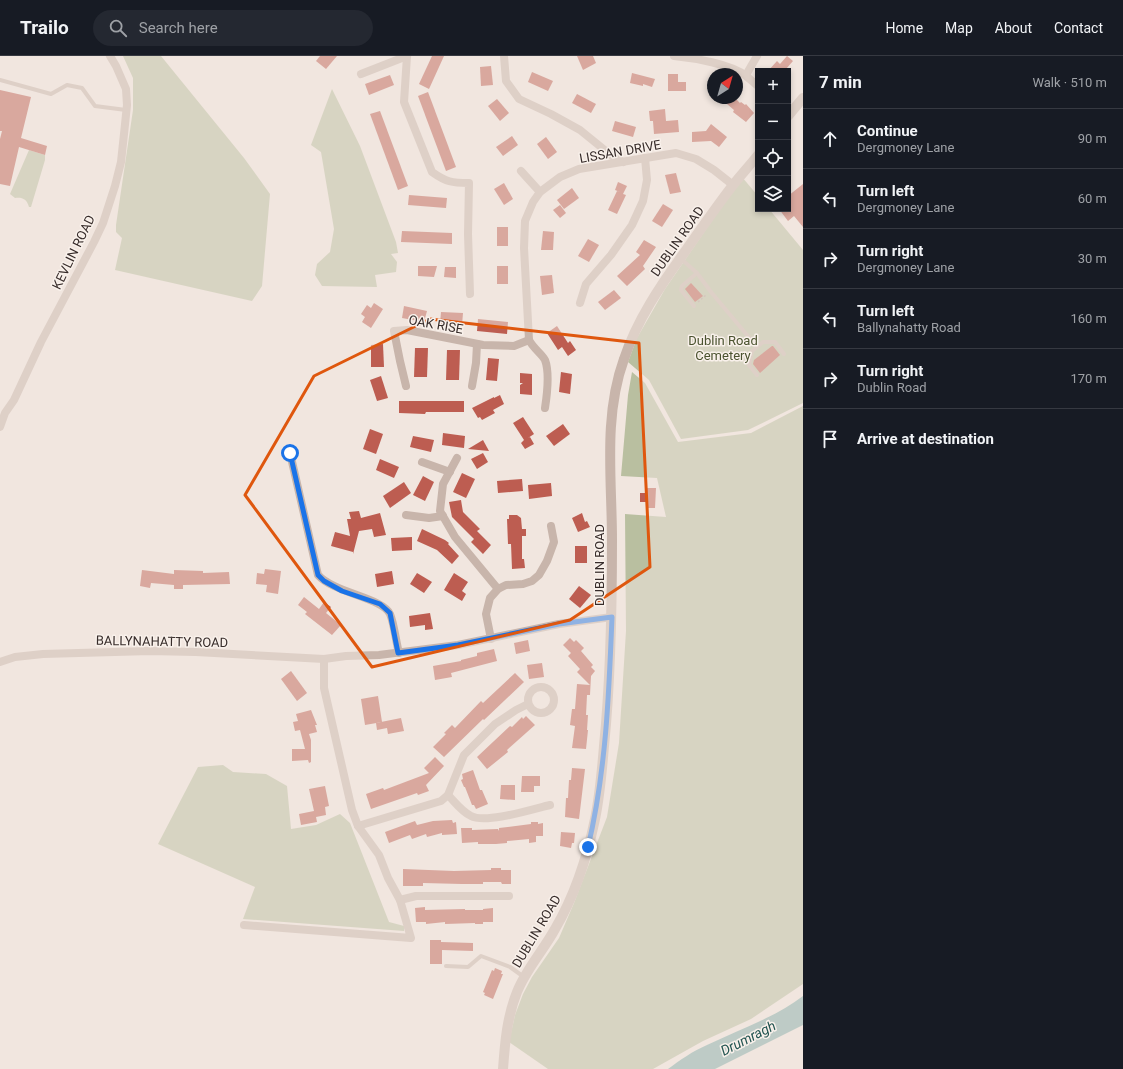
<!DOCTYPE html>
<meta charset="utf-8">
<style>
:root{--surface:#171b24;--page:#242831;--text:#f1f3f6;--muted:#9ea1a6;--line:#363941}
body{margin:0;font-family:Roboto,sans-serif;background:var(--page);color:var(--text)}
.controls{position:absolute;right:12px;top:12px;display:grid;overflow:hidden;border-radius:0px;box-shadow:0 2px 6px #0003}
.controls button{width:36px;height:36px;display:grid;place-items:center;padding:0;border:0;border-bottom:1px solid var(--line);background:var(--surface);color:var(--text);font:20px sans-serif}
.compass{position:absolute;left:707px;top:12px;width:36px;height:36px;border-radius:50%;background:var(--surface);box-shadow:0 2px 6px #0003;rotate:37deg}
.stop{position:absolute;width:12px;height:12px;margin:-9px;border:3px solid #1a73e8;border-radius:50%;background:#fff}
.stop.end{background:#1a73e8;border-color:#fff;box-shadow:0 1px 4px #0008}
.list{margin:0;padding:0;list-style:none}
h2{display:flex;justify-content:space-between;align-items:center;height:52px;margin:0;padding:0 16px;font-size:17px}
h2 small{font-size:13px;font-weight:400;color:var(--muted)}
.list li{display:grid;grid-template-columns:26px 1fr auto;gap:12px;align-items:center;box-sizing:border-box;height:60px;padding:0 16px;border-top:1px solid var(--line)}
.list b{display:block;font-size:15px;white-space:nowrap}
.list p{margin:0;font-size:13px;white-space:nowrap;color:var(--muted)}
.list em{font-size:13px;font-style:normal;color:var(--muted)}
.icon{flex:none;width:22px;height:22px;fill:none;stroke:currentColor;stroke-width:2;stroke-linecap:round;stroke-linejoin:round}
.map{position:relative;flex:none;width:803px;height:1013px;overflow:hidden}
header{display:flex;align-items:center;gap:24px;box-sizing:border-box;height:56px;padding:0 20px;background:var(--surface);border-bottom:1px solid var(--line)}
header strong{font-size:19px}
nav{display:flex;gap:22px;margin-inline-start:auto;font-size:14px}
.search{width:280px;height:36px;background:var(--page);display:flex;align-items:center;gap:10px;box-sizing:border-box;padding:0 14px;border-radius:22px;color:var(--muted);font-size:15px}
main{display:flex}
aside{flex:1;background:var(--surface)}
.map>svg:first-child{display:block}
.green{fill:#b9bfa0}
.water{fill:#80aca8}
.building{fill:#bd5d51}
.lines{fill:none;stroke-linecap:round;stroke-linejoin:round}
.path{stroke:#b49f96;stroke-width:1.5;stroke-dasharray:2 2;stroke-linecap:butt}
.service{stroke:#c8b5ab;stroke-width:4}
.minor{stroke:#c8b5ab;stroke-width:8}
.tertiary{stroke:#c8b5ab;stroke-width:10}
.route{stroke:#1a73e8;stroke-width:5}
.marked{fill:none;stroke:#df570e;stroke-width:3;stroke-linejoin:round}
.labels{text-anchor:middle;stroke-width:3;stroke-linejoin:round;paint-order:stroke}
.street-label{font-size:13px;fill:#372c2a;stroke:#f9f1eb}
.park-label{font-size:13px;fill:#4b5330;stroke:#f9f1eb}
.water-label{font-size:14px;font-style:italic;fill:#235552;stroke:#f9f1eb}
</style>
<header>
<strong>Trailo</strong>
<div class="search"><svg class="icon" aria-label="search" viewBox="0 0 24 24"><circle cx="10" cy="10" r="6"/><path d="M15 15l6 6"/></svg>Search here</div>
<nav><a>Home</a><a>Map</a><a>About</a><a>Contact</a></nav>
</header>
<main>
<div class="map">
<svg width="803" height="1013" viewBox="0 0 803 1013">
<rect width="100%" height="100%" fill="#f1e6df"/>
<g class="green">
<path d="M123 0H161L244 102 270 138 262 230 252 245 115 214 122 182 116 176V169L133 54V22Z"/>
<path d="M332 33 360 90 396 186 398 197 391 198 397 206 396 216 375 219 377 231 322 230 315 219 317 208 330 196 334 173 321 96 311 89Z"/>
<path d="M29 94 45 99V104L31 151H29C27 143 22 141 15 142L10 138Z"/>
<path d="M742 121 758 140V153H769L803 194V347L748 374 681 383 649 324 628 306 637 282 665 233Z"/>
<path d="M632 316 645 327 678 386 751 377 803 350V928L751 963 703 985 653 1013H548L509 986 515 959 523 938 532 921 559 882 574 847 607 761 619 687 626 575 625 458 666 461 657 422 621 420 628 339Z"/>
<path d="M223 709 233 716 266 718 287 730 291 773 316 769 340 758 350 767 389 866 404 870V875L243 863 255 831 158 788 198 711Z"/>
</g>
<path class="water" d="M803 940V969L715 1013H668C680 1004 693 995 707 989 740 973 774 962 803 940Z"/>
<g class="building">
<path d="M320 0H337L326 13 316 5Z"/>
<path d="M432 0H444L429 33 419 28Z"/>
<path d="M577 0H593L596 7 583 14Z"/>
<path d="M787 0 793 5 786 13 788 15H768L777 5 780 8Z"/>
<path d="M491 10 493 29 481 30 480 11Z"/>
<path d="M532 16 553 25 548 35 528 26Z"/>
<path d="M632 17 655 23 652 31 643 28V30L630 27Z"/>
<path d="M668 18H678V26H686V35H668Z"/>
<path d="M390 19 394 29 369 39 365 28Z"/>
<path d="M0 34 31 41 21 82 47 90 45 99 19 91 10 130 0 128V83L2 75H0Z"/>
<path d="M428 36 456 111 446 115 418 40Z"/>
<path d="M577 38 596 48 591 57 572 47Z"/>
<path d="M720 42H735L740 47 741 46 745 49 746 48 754 57 746 66 733 56 734 54Z"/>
<path d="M497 43 509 57 500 65 488 50Z"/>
<path d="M665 53 666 65 678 64 679 76 654 78 653 65H650L649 55Z"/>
<path d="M380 55 408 130 398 134 370 58Z"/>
<path d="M615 65 636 71 633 81 612 75Z"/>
<path d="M711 68 727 81 719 91 711 85 692 86V76L706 75Z"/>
<path d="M512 80 518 89 503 100 496 91Z"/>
<path d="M546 81 557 96 548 103 537 88Z"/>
<path d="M676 117 681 136 670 138 665 119Z"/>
<path d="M618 126 627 130 623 138 626 139 617 158 608 154 617 135 620 136 615 134Z"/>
<path d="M504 127 513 143 504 149 494 133Z"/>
<path d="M803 128V171L794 160 788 165 779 153H788V140Z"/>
<path d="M572 132 579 142 564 153 557 144Z"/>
<path d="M409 139 447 142 446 152 408 149Z"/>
<path d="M663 148 673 154 662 171 652 165Z"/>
<path d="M560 149 566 157 560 162 553 154Z"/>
<rect x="497" y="171" width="11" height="19"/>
<path d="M402 175 452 177V188L401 186Z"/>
<path d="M543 175 554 176 553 194H541Z"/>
<path d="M588 183 599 189 589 206 578 200Z"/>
<path d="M644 184 656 191 643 210 645 213 627 230 617 220 640 199 636 196Z"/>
<path d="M418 210H437L434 221 418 220Z"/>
<rect x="497" y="210" width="11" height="18"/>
<path d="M445 211H456V222L444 221Z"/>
<path d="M552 219 554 237 542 239 540 220Z"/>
<path d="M691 227 703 240 695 246 685 233Z"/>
<path d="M614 234 621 242 605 254 598 246Z"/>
<path d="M374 247 383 253 371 272 362 266 365 261 361 258 367 249 371 252Z"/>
<path d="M404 250 427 255 424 266 402 262Z"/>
<path d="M441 256 463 257 462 269 440 268Z"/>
<path d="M478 263 508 266 507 278 477 275Z"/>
<path d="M557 270 568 287 570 285 576 294 568 300 562 291 558 294 547 277Z"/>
<path d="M383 288 384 311H371V289Z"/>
<path d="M772 290H773L780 299 760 317 753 308 754 304Z"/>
<path d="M415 292H428L427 321H414Z"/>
<path d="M447 294H460L459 324H446Z"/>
<path d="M488 302 499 303 497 325 486 324Z"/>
<path d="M561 316 572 318 570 338 559 336Z"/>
<path d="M520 317 532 318V339L520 338V329L523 327H520Z"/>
<path d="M381 320 388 342 377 345 370 324Z"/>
<path d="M500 339 504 348 493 354 495 357 482 364 480 361 478 362 472 352 494 341V342Z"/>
<path d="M399 345H464V356H426L425 358 399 357Z"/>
<path d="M523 361 534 378 528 382 530 381 534 388 525 393 521 387 524 384 513 367Z"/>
<path d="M563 368 570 378 554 390 546 380Z"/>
<path d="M370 373 383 378 376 398 363 393Z"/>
<path d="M443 377 465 380 464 392 442 389Z"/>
<path d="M413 380 434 384 431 396 410 391Z"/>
<path d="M483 384 489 395 468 393Z"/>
<path d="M483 397 488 406 477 413 471 403Z"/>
<path d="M380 403 399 411 394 422 376 414Z"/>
<path d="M462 417 475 423 466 442 453 436Z"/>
<path d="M423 420 434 426 425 445 413 439Z"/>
<path d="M522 423 523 435 498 437 497 425Z"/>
<path d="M404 426 411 437 390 452 383 440Z"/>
<path d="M551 427 552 440 529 443 528 429Z"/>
<path d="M647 432H656L655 452H647V446H640V437H647Z"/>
<path d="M461 444 463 456 480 473 477 475 491 489 483 498 471 486 474 483 452 461 449 446Z"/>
<path d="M359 455 361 462 380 457 386 479 374 481 372 473 359 475 353 498V496L331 490 335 476 350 480 347 463H351L349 456Z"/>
<path d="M582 457 585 466 587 465 590 471 578 476 572 462Z"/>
<path d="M509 459H517L521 462 522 473H526V480H522V503H524L525 512 512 513 511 488H508L507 463H509Z"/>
<path d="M422 473 445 484 449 487 448 488 459 500 452 508 437 494 417 485Z"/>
<path d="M412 481V494L392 495 391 482Z"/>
<rect x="575" y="490" width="12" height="17"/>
<path d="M265 513 281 515 278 538 266 536 267 529 256 528 257 517 264 518Z"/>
<path d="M142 514 174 518V514L203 515V517L229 516 230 528 183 529V533H174V529L151 527 150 532 140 530Z"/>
<path d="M392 515 394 528 377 531 375 518Z"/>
<path d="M417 517 432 526 424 537 410 528Z"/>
<path d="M454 517 468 526 462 535 466 538 462 545 444 534Z"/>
<path d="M579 530 591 539 580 552 569 543Z"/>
<path d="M304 541 319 553 324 546 331 551 326 557 341 569 332 579 305 558 307 556 298 549Z"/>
<path d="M430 557 433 573 425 574V569L410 571 409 560Z"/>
<path d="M570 582 574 586 576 584 584 592 581 595 593 609 591 611 595 615 591 620 590 639H587L586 659H588L587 674H588L586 693 572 692 575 670 570 669 572 653H575L577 628 590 629 577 616 580 613 568 600 571 597 563 589Z"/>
<path d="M528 584 530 595 516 598 514 587Z"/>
<path d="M494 593 497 605 451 617 452 621 435 624 433 610 461 605V604L477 600V597Z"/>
<path d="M542 607 544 621 529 623 527 609Z"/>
<path d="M291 615 307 637 297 645 281 623Z"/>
<path d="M515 617 524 626 484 664 483 663 444 701 433 691 446 678 444 677 452 669 455 672 481 645 483 647Z"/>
<path d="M378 640 382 666 365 669 361 643Z"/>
<path d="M311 654 317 669H315L317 676 309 678 311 684V706L309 707 308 704 292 705V693H305L300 674 295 675 293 666 298 665 296 658Z"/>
<path d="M526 660 535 669 507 694 508 696 487 713 477 701 510 670 512 671 522 661 523 663Z"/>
<path d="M401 662 404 675 388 678 387 672 377 674 376 667Z"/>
<path d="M435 701 444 710 426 729 429 735 418 739 417 737 371 753 366 738 383 732 384 734 429 717 424 712Z"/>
<path d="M572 712 585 713 579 763 565 761 566 742H568L569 724H571Z"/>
<path d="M473 714 480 734H482L488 748 476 753 474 749H472L465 731H464L461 724 463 723 462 718Z"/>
<path d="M522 720H540V730H534V736H521Z"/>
<path d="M501 729H515V744L500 743Z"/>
<path d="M325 730 329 750 325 751 326 759 316 761 317 766 301 769 299 758 314 755 309 733Z"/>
<path d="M452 764 453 767 456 766 457 778 442 779V777L427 781 426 778 412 783 410 779 389 787 385 776 415 765 417 769 433 765Z"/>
<path d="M531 766H538V768L543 767V780H536V786L529 787V783L507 785V787L496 788H478V786L462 787 461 772H472V774L498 773 499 775V772L531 768Z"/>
<path d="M561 776 575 777 574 787H572L571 792 560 790Z"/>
<path d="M491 812H501V814H511V828H502L501 826H483V828H462L423 827V830H403V813L454 815 491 814Z"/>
<path d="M425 851V854L465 853V854H483V853L493 852V866H483V868H475V867L445 868V866L426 868V866H416L415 852Z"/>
<path d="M430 884H441V886L473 887V895L442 894V908H430Z"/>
<path d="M495 912 502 915 501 918H503L493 943 484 939 485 937 483 936 492 914 494 915Z"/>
</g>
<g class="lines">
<path class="path" d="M698 246 706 239"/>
<g class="service">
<path d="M0 24 51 38 67 29 82 32 95 50 126 54"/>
<path d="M680 202 697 217 711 236 757 291"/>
<path d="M694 250 681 234 682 230 697 217"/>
<path d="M757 319 749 309 752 295 763 286H775L784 298"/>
<path d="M446 910 468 911 481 900 510 911 524 921"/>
</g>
<g class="minor">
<path d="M407 0 404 46 432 116C446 126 452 127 469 127L468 178 470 238"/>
<path d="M504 0 506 25 519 43 551 58 580 74 612 100 623 106"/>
<path d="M674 0C694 2 731 8 746 20 750 23 754 27 758 30"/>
<path d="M361 18 407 0"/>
<path d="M746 19 757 0"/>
<path d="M521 115 540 136"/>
<path d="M580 247 586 228 611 199 632 169 643 145 647 124 645 102"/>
<path d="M406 330 400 305 394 275 407 274 483 289 514 290 529 284"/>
<path d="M472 330 476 307 477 288"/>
<path d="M545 352C547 339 550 317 545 304 542 298 533 292 529 284L524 192 525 165 533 146 540 136 560 121 579 113 676 97 696 103 714 114 733 129"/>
<path d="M0 371 5 357 14 344 41 286 94 186 103 167 115 130 121 106 124 78 127 49 126 33 116 10 110 0"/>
<path d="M290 397 318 519C334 537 383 542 390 558 394 567 396 586 399 597"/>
<path d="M457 402 443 428 440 455 455 481 498 533"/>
<path d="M422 406 450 416"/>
<path d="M406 459 429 462 443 460"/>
<path d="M491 583 486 558 490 542 498 533 506 529 523 528 532 525 539 519 547 505 554 486 551 470"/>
<path d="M0 606 15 601 43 598 150 595 196 596 324 603 346 600 379 599 458 589 559 568 612 561"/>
<circle cx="541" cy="644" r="13"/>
<path d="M448 739C455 746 461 755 471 760 486 768 533 753 550 749"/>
<path d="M358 770 441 745 448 739 464 699 495 668 516 654 528 648"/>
<path d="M400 844 416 840H509"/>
<path d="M244 869 411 882 400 844 388 822 379 799 358 770 352 754 324 632V603"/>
</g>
<g class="tertiary">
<path d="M788 60 803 42"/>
<path d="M503 1013C505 986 507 961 517 936 526 913 543 895 555 873 575 839 587 802 595 763 600 739 602 714 604 690 611 621 612 553 612 484 612 424 603 361 624 303 637 264 660 230 684 197 700 174 716 151 733 129 741 119 750 109 758 99"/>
</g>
</g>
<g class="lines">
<path class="route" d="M290 397 318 519 324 525 342 535 380 548 390 557 398 597 458 589 559 568 612 561C609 638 606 715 588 791"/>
</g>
<path d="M0 0H803V1013H0ZM430 263 639 287 650 511 570 564 372 611 245 439 314 320Z" fill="#f1e6df" fill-opacity=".55" fill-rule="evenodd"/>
<path class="marked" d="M430 263 639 287 650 511 570 564 372 611 245 439 314 320Z"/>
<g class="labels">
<g class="street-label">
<text transform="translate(620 95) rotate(-10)" y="5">LISSAN DRIVE</text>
<text transform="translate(677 185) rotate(-55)" y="5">DUBLIN ROAD</text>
<text transform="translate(73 196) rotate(-64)" y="5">KEVLIN ROAD</text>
<text transform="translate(436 268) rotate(10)" y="5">OAK RISE</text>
<text transform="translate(599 509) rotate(-90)" y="5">DUBLIN ROAD</text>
<text transform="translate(162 585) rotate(1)" y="5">BALLYNAHATTY ROAD</text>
<text transform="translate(536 875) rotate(-59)" y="5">DUBLIN ROAD</text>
</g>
<g class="park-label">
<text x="723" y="289">Dublin Road<tspan x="723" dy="15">Cemetery</tspan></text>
</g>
<g class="water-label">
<text transform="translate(748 982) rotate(-27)" y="5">Drumragh</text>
</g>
</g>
</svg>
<div class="controls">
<button>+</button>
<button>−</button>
<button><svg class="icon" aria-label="locate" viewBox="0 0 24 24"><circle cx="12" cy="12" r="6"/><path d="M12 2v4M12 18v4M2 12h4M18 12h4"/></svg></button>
<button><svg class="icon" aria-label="layers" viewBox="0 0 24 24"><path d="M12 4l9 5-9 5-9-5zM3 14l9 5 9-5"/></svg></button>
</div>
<svg class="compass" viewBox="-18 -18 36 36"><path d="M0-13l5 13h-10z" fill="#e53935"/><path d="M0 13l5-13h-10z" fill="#9ea1a6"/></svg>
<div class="stop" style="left:290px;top:397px"></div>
<div class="stop end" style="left:588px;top:791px"></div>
</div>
<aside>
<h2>7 min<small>Walk · 510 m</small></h2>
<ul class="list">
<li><svg class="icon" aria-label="ahead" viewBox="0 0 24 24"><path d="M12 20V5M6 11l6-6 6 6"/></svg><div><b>Continue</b><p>Dergmoney Lane</p></div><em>90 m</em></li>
<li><svg class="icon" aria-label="left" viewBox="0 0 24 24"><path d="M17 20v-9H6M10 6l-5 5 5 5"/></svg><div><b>Turn left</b><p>Dergmoney Lane</p></div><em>60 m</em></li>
<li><svg class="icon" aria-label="right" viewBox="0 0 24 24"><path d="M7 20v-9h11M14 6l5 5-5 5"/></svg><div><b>Turn right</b><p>Dergmoney Lane</p></div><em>30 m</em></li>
<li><svg class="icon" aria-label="left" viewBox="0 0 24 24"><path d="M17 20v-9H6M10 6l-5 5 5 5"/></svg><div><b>Turn left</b><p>Ballynahatty Road</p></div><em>160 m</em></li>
<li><svg class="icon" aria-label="right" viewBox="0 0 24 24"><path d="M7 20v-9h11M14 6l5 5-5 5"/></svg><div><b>Turn right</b><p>Dublin Road</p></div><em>170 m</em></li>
<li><svg class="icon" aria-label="arrive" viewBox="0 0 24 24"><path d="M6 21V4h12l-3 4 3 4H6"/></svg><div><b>Arrive at destination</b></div></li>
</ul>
</aside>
</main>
